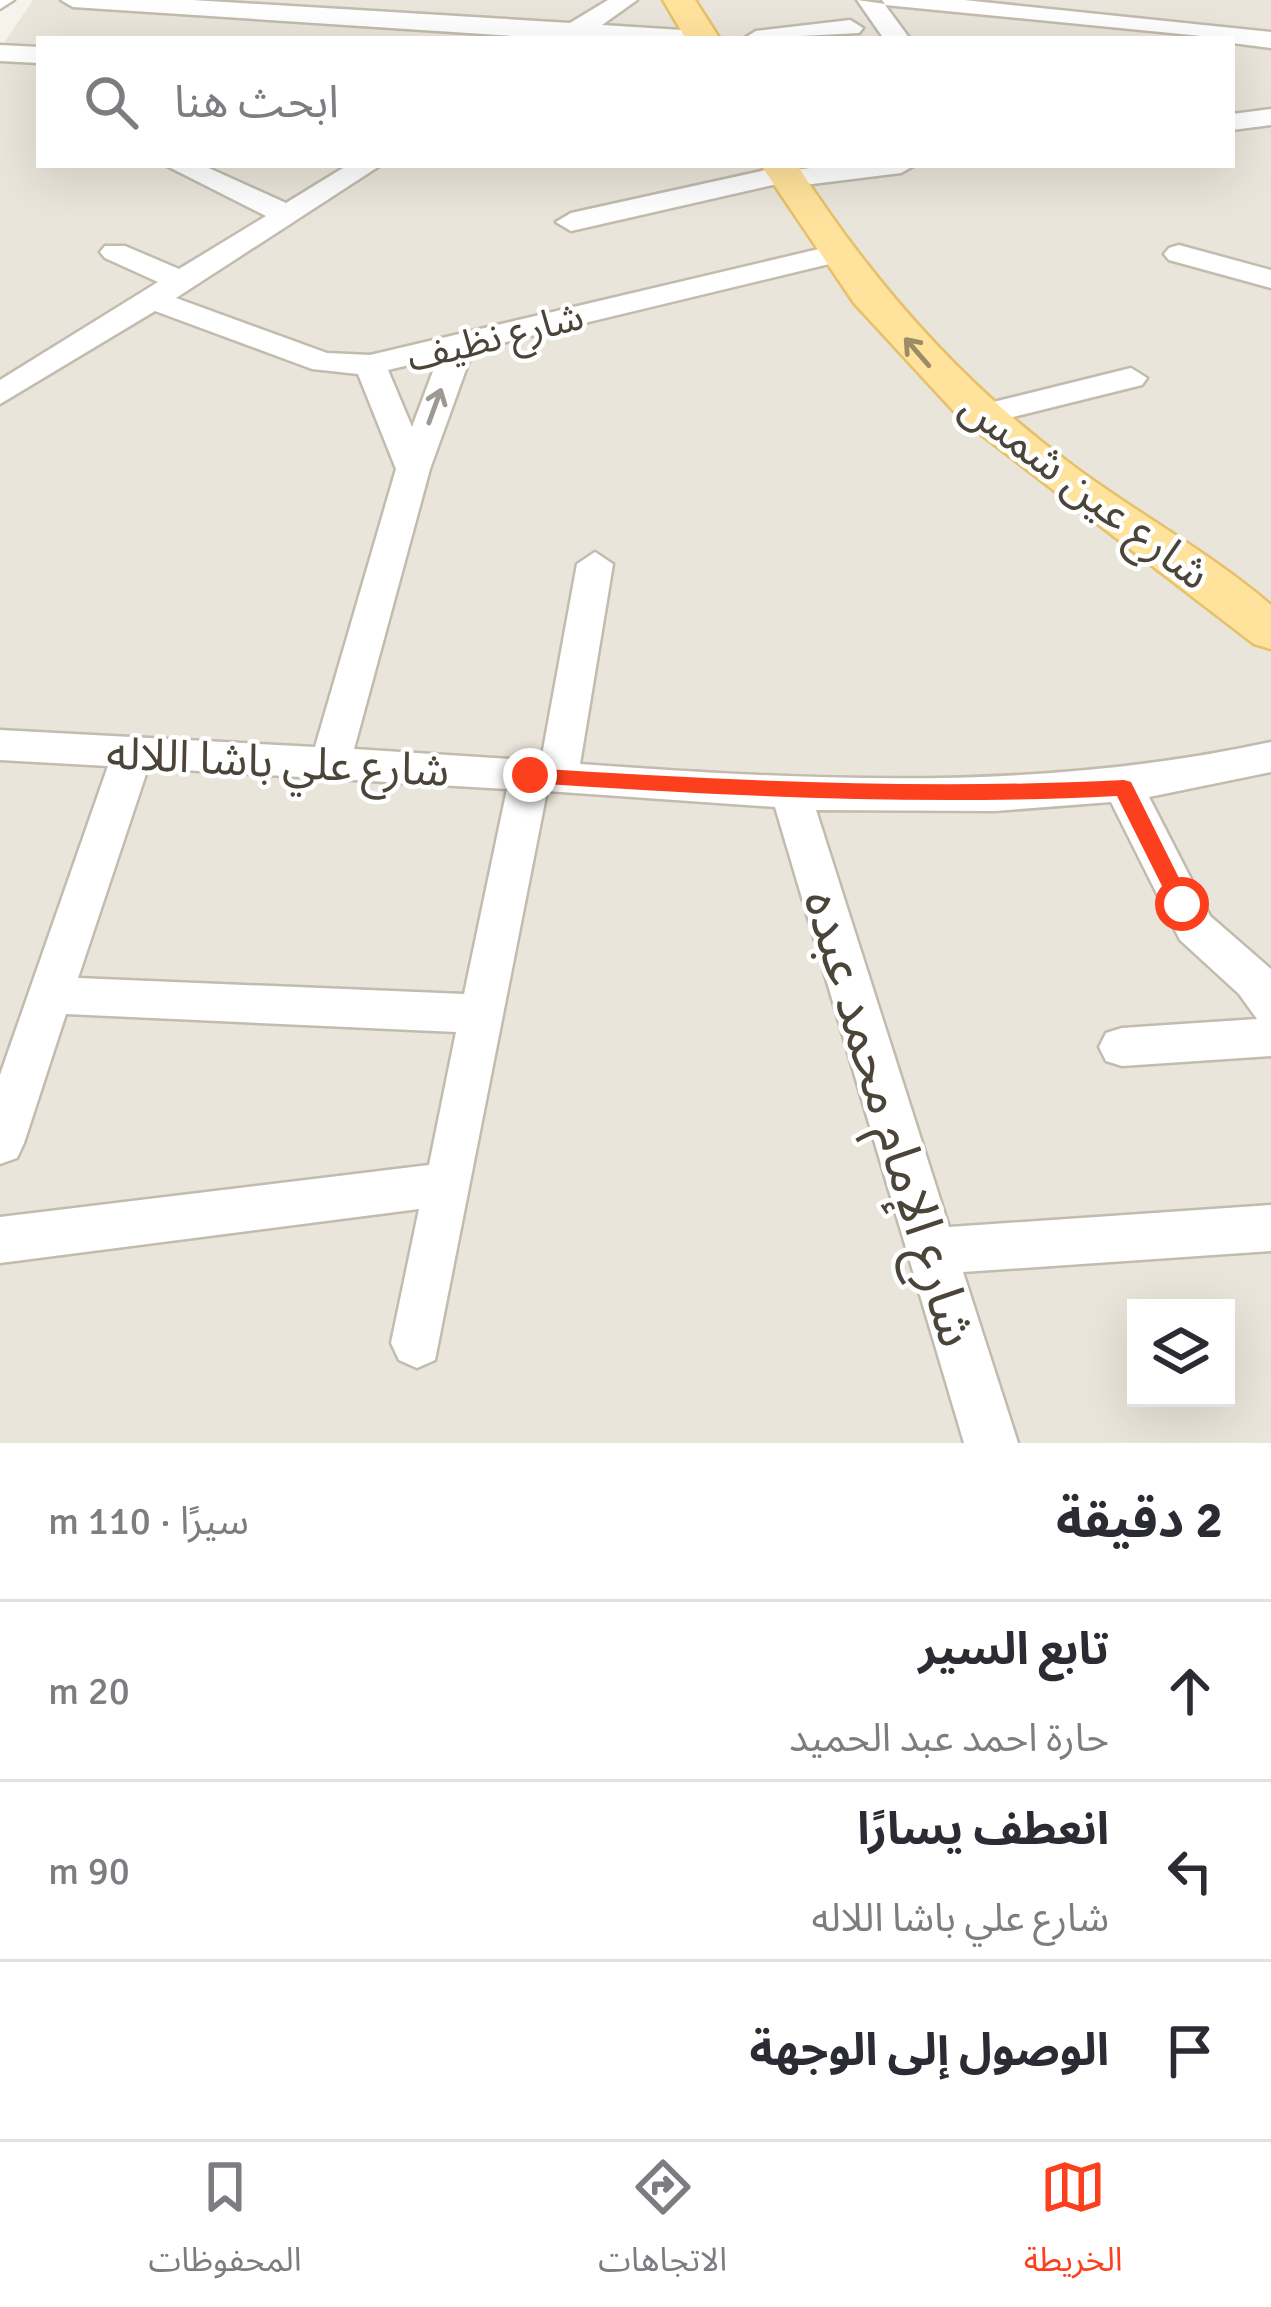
<!DOCTYPE html>
<html lang="ar">
<meta charset="utf-8">
<style>
:root{--surface:#fff;--page:#f2f2f3;--text:#2b2b33;--muted:#7c7c81;--line:#e1e1e2;--accent:#fc3f1d}
body{margin:0;font-family:Signika,"Noto Sans Arabic",sans-serif;background:var(--page);color:var(--text);direction:rtl}
.controls{position:absolute;right:36px;bottom:36px;display:grid;overflow:hidden;border-radius:0px;box-shadow:0 12px 48px #0002}
.controls button{width:108px;height:108px;display:grid;place-items:center;padding:0;border:0;border-bottom:3px solid var(--line);background:var(--surface);color:var(--text);font:60px sans-serif}
.stop{position:absolute;width:36px;height:36px;margin:-27px;border:9px solid #fc3f1d;border-radius:50%;background:#fff}
.stop.end{background:#fc3f1d;border-color:#fff;box-shadow:0 3px 12px #0008}
.list{margin:0;padding:0;list-style:none}
h2{display:flex;justify-content:space-between;align-items:center;height:156px;margin:0;padding:0 48px;font-size:51px}
h2 small{font-size:39px;font-weight:400;color:var(--muted)}
.list li{display:grid;grid-template-columns:78px 1fr auto;gap:36px;align-items:center;box-sizing:border-box;height:180px;padding:0 48px;border-top:3px solid var(--line)}
.list b{display:block;font-size:45px;white-space:nowrap}
.list p{margin:0;font-size:39px;white-space:nowrap;color:var(--muted)}
.list em{font-size:39px;font-style:normal;color:var(--muted)}
.icon{flex:none;width:66px;height:66px;fill:none;stroke:currentColor;stroke-width:2;stroke-linecap:round;stroke-linejoin:round}
.map{position:relative;flex:none;width:1271px;height:1443px;overflow:hidden;direction:ltr}
.search{position:absolute;background:var(--surface);box-shadow:0 12px 48px #0002;left:36px;right:36px;top:36px;height:132px;display:flex;align-items:center;gap:30px;box-sizing:border-box;padding:0 42px;border-radius:0px;color:var(--muted);font-size:45px}
.sheet{height:696px;background:var(--surface)}
nav{display:flex;justify-content:space-around;align-items:center;box-sizing:border-box;height:168px;border-top:3px solid var(--line);background:var(--surface);font-size:33px;color:var(--muted)}
nav a{display:grid;justify-items:center;gap:6px}
nav .on{color:var(--accent)}
.map>svg:first-child{display:block}
.residential{fill:#eae5da;fill-rule:evenodd}
.lines{fill:none;stroke-linecap:round;stroke-linejoin:round}
.minor-casing{stroke:#c2bbae;stroke-width:5}
.major-casing{stroke:#e6c16a;stroke-width:5}
.minor{fill:#fff;fill-rule:evenodd}
.major{fill:#ffe39c;fill-rule:evenodd}
.oneway{stroke:#9c8c66}
.oneway2{stroke:#9c9892}
.route{fill:#fc3f1d}
.labels{text-anchor:middle;stroke-width:9;stroke-linejoin:round;paint-order:stroke}
.far-street-label{font-size:39px;fill:#4b4439;stroke:#fff}
.street-label{font-size:45px;fill:#4b4439;stroke:#fff}
.near-street-label{font-size:54px;fill:#4b4439;stroke:#fff}
</style>
<div class="map">
<svg width="1271" height="1443" viewBox="0 0 1271 1443">
<rect width="100%" height="100%" fill="#f6f3ec"/>
<path class="residential" d="M33 0H1271V1443H0V49ZM39 39H1232V165H39ZM1136 1308H1226V1398H1136Z"/>
<g class="lines">
<defs>
<g id="minor">
<path d="M0 0H14L0 9Z"/>
<path d="M61 0H192L570 23 608 0H637L602 25 698 31 711 39H559L73 7Z"/>
<path d="M857 0 885 4 882 0H964L1271 32V48L1232 43V39L885 5 910 39H884Z"/>
<path d="M850 20 863 28 859 33 743 39 756 31Z"/>
<path d="M0 45 39 47V63L0 61Z"/>
<path d="M1271 109V125L1232 130V114Z"/>
<path d="M165 165H202L286 203 348 165H381L176 298 327 353 370 355 840 244 850 247 855 253 850 259 473 350 430 469 354 749 541 761 577 564 595 552 613 564 580 764C814 781 1041 792 1271 742V772L1149 797 1210 916 1271 969V1056L1122 1066 1106 1061 1099 1047 1106 1033 1122 1028 1257 1019 1239 994 1180 940 1111 802 995 811 816 810 949 1227 1271 1205V1251L963 1272 1018 1443H964L775 807 547 791 435 1360 417 1368 399 1360 391 1343 419 1209 0 1263V1217L429 1165 456 1032 66 1014 24 1143 17 1158 0 1164V1075L108 766 0 760V730L315 747 396 469 358 374 312 369 155 311 0 404V380L158 282 105 258 100 252 105 246H125L179 269 266 216ZM438 358 412 427 388 370ZM148 768 507 789 464 994 78 978Z"/>
<path d="M833 165H915L901 173 788 187 777 184 571 231 556 222 571 213 784 166 795 170Z"/>
<path d="M1179 245 1271 270V288L1169 260 1164 254 1169 248Z"/>
<path d="M1131 368 1147 378 1142 385 981 425 965 415 969 408Z"/>
</g>
<g id="major">
<path d="M663 0H695L720 39H686Z"/>
<path d="M761 165H797C871 280 958 380 1068 462 1134 512 1208 551 1271 605V649L1254 644 961 419 854 303Z"/>
</g>
</defs>
<use href="#minor" class="minor-casing"/>
<use href="#major" class="major-casing"/>
<use href="#minor" class="minor"/>
<use href="#major" class="major"/>
</g>
<defs><path id="oneway-shaft" d="M-6 0H5M1.5-3L5.5 0L1.5 3" fill="none" stroke-width="1.6" stroke-linecap="round" stroke-linejoin="round" transform="scale(3)"/></defs>
<use class="oneway" href="#oneway-shaft" transform="translate(917 352) rotate(-131)"/>
<use class="oneway2" href="#oneway-shaft" transform="translate(435 406) rotate(-70)"/>
<path class="route" d="M530 768C729 781 924 790 1124 780L1131 782 1192 904 1189 910H1174L1117 796C920 806 727 796 530 783L520 775Z"/>
<g class="labels">
<g class="far-street-label">
<text transform="translate(495 336) rotate(-14)" y="14">شارع نظيف</text>
</g>
<g class="street-label">
<text transform="translate(1086 489) rotate(37)" y="16">شارع عين شمس</text>
<text transform="translate(278 761) rotate(3)" y="16">شارع علي باشا اللاله</text>
</g>
<g class="near-street-label">
<text transform="translate(891 1118) rotate(73)" y="19">شارع الإمام محمد عبده</text>
</g>
</g>
</svg>
<div class="controls">
<button><svg class="icon" aria-label="layers" viewBox="0 0 24 24"><path d="M12 4l9 5-9 5-9-5zM3 14l9 5 9-5"/></svg></button>
</div>
<div class="stop" style="left:1182px;top:904px"></div>
<div class="stop end" style="left:530px;top:775px"></div>
<div class="search"><svg class="icon" aria-label="search" viewBox="0 0 24 24"><circle cx="10" cy="10" r="6"/><path d="M15 15l6 6"/></svg>ابحث هنا</div>
</div>
<section class="sheet">
<h2>2 دقيقة<small>سيرًا · 110 m</small></h2>
<ul class="list">
<li><svg class="icon" aria-label="ahead" viewBox="0 0 24 24"><path d="M12 20V5M6 11l6-6 6 6"/></svg><div><b>تابع السير</b><p>حارة احمد عبد الحميد</p></div><em>20 m</em></li>
<li><svg class="icon" aria-label="left" viewBox="0 0 24 24"><path d="M17 20v-9H6M10 6l-5 5 5 5"/></svg><div><b>انعطف يسارًا</b><p>شارع علي باشا اللاله</p></div><em>90 m</em></li>
<li><svg class="icon" aria-label="arrive" viewBox="0 0 24 24"><path d="M6 21V4h12l-3 4 3 4H6"/></svg><div><b>الوصول إلى الوجهة</b></div></li>
</ul>
</section>
<nav>
<a class="on"><svg class="icon" aria-label="map" viewBox="0 0 24 24"><path d="M3 6l6-2 6 2 6-2v14l-6 2-6-2-6 2zM9 4v14M15 6v14"/></svg>الخريطة</a>
<a><svg class="icon" aria-label="directions" viewBox="0 0 24 24"><path d="M12 3l9 9-9 9-9-9zM9 14v-3h6M13 9l2 2-2 2"/></svg>الاتجاهات</a>
<a><svg class="icon" aria-label="saved" viewBox="0 0 24 24"><path d="M7 4h10v16l-5-4-5 4z"/></svg>المحفوظات</a>
</nav>
